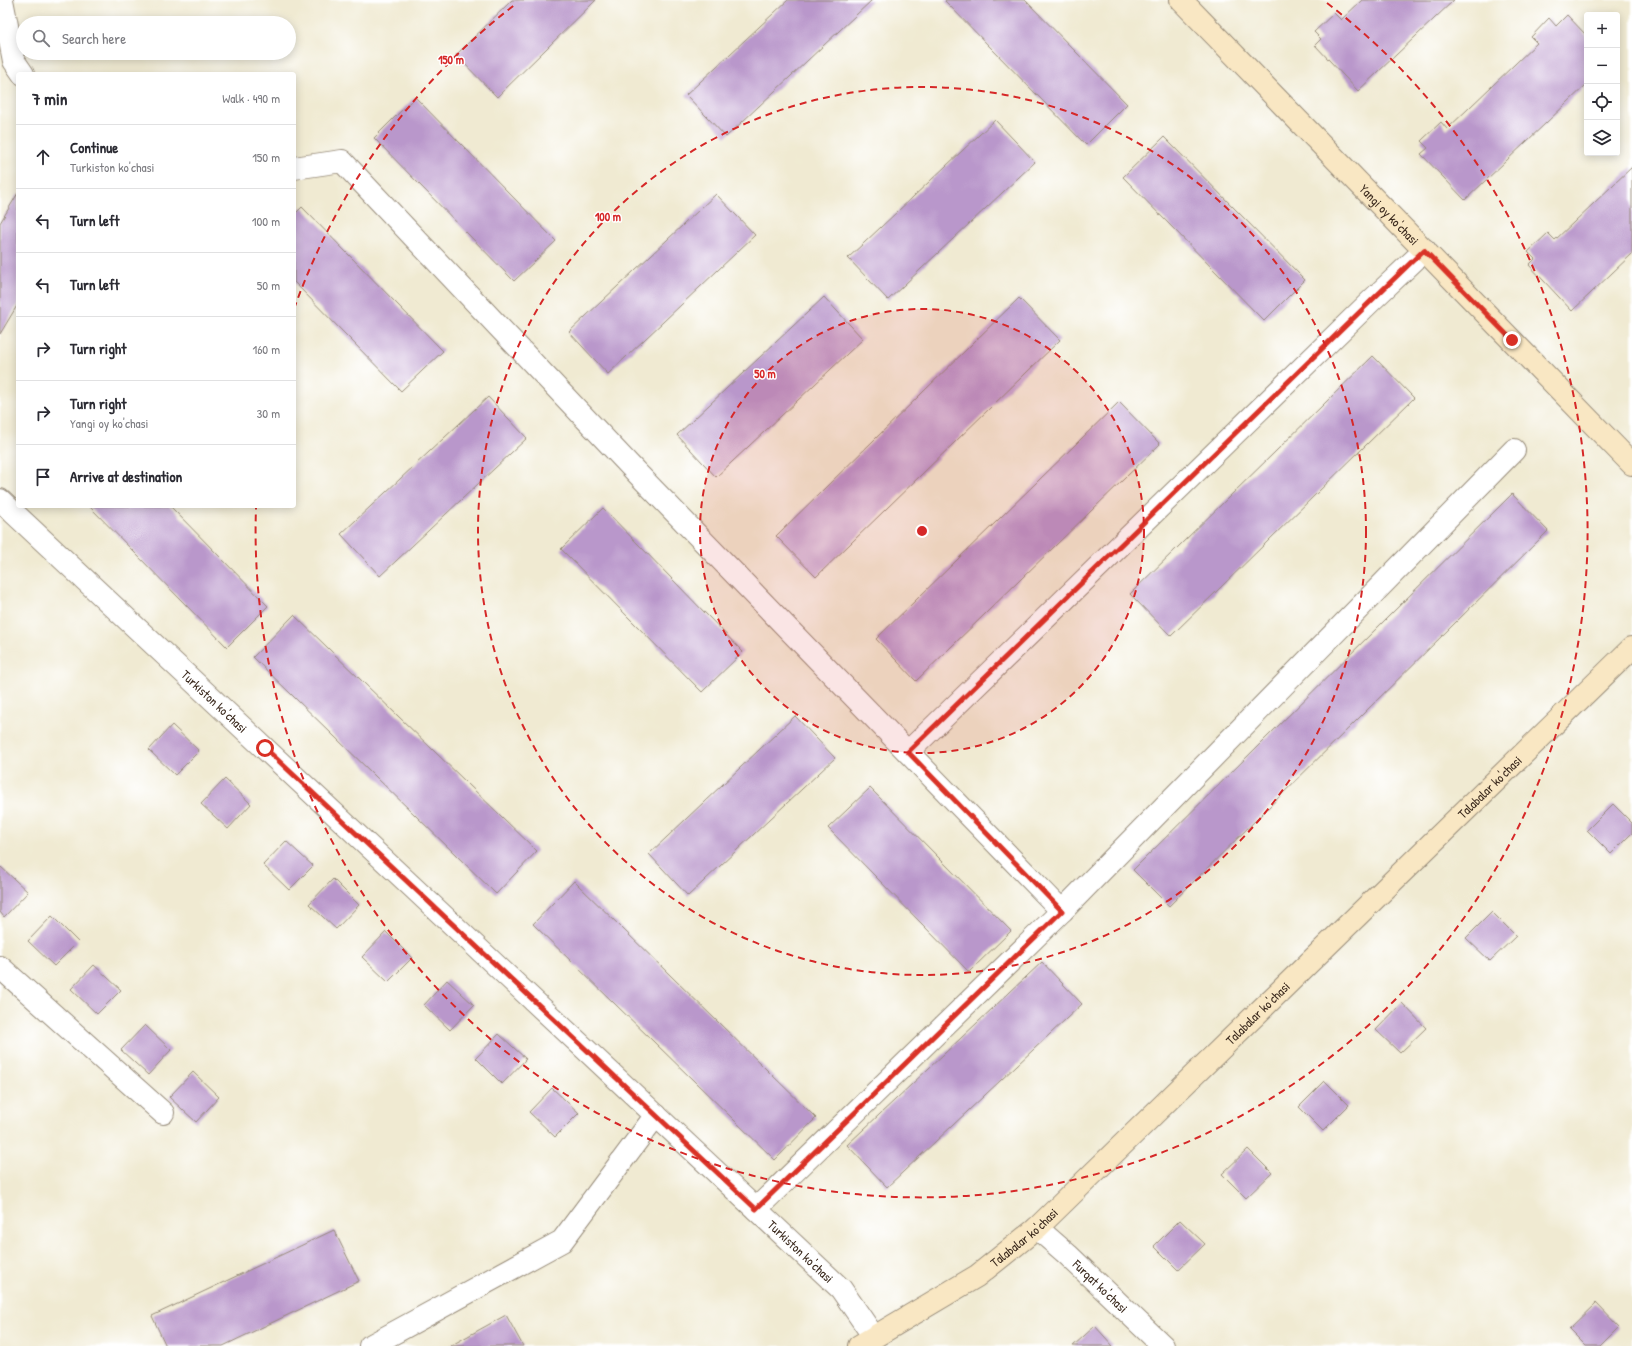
<!DOCTYPE html>
<meta charset="utf-8">
<style>
:root{--surface:#fff;--page:#f2f2f3;--text:#2b2b33;--muted:#7c7c81;--line:#e1e1e2}
body{margin:0;font-family:"Patrick Hand",sans-serif;background:var(--page);color:var(--text)}
.controls{position:absolute;right:12px;top:12px;display:grid;overflow:hidden;border-radius:4px;box-shadow:0 2px 10px #0003}
.controls button{width:36px;height:36px;display:grid;place-items:center;padding:0;border:0;border-bottom:1px solid var(--line);background:var(--surface);color:var(--text);font:20px sans-serif}
.stop{position:absolute;width:12px;height:12px;margin:-9px;border:3px solid #d93025;border-radius:50%;background:#fff}
.stop.end{background:#d93025;border-color:#fff;box-shadow:0 1px 4px #0008}
.list{margin:0;padding:0;list-style:none}
h2{display:flex;justify-content:space-between;align-items:center;height:52px;margin:0;padding:0 16px;font-size:17px}
h2 small{font-size:13px;font-weight:400;color:var(--muted)}
.list li{display:grid;grid-template-columns:26px 1fr auto;gap:12px;align-items:center;box-sizing:border-box;height:64px;padding:0 16px;border-top:1px solid var(--line)}
.list b{display:block;font-size:15px;white-space:nowrap}
.list p{margin:0;font-size:13px;white-space:nowrap;color:var(--muted)}
.list em{font-size:13px;font-style:normal;color:var(--muted)}
.icon{flex:none;width:22px;height:22px;fill:none;stroke:currentColor;stroke-width:2;stroke-linecap:round;stroke-linejoin:round}
.map{position:relative;flex:none;width:1632px;height:1346px;overflow:hidden}
.search{position:absolute;background:var(--surface);box-shadow:0 2px 10px #0003;left:16px;top:16px;width:280px;height:44px;display:flex;align-items:center;gap:10px;box-sizing:border-box;padding:0 14px;border-radius:22px;color:var(--muted);font-size:15px}
.panel{position:absolute;background:var(--surface);box-shadow:0 2px 10px #0003;left:16px;top:72px;width:280px;height:436px;border-radius:4px}
.map>svg:first-child{display:block}
.building{fill:#b997cb}
.lines{fill:none;stroke-linecap:round;stroke-linejoin:round}
.street-casing{stroke:#968a78;stroke-width:24}
.secondary-casing{stroke:#968a78;stroke-width:24}
.street{stroke:#fff;stroke-width:22}
.secondary{stroke:#f9e7c3;stroke-width:22}
.route{stroke:#d93025;stroke-width:5}
.ring{fill:none;stroke:#d62828;stroke-width:2;stroke-dasharray:7 5}
.labels{text-anchor:middle;stroke-width:3;stroke-linejoin:round;paint-order:stroke}
.street-label{font-size:13px;fill:#3b2a1e;stroke:#fff}
.centre{fill:#d62828;stroke:#fff;stroke-width:2}
.ring-label{font-size:12px;text-anchor:middle;font-weight:bold;fill:#d62828;stroke:#fff;stroke-width:3;stroke-linejoin:round;paint-order:stroke}
</style>
<div class="map">
<svg width="1632" height="1346" viewBox="0 0 1632 1346">
<rect width="100%" height="100%" fill="#fff"/>
<filter id="ink" filterUnits="userSpaceOnUse"><feTurbulence type="fractalNoise" baseFrequency=".025" numOctaves="2"/><feDisplacementMap in="SourceGraphic" scale="8" xChannelSelector="R" yChannelSelector="G"/><feConvolveMatrix kernelMatrix="1 2 1 2 8 2 1 2 1" color-interpolation-filters="sRGB"/></filter>
<filter id="wash" filterUnits="userSpaceOnUse"><feTurbulence type="fractalNoise" baseFrequency=".012" numOctaves="4" result="noise"/><feDisplacementMap in="SourceGraphic" scale="16" xChannelSelector="R" yChannelSelector="G"/><feGaussianBlur stdDeviation="0.9" result="paint"/><feColorMatrix in="noise" values="0 0 0 0 0 0 0 0 0 0 0 0 0 0 0 0 0 1.4 0 .05"/><feComposite in="paint" operator="in"/></filter>
<g filter="url(#wash)">
<rect width="100%" height="100%" fill="#f0ead2"/>
<g id="blocks">
<g class="building">
<path d="M512 0H596L497 97 456 55Z"/>
<path d="M788 0H872L726 137 686 95Z"/>
<path d="M946 0H1025L1127 104 1086 145 945 1Z"/>
<path d="M1362 0H1454L1358 91 1315 45 1321 39 1314 32 1334 13 1341 20Z"/>
<path d="M1567 15 1587 36V84L1465 200 1421 154 1428 148 1421 141 1441 122 1447 129 1537 43 1531 37 1549 18 1556 26Z"/>
<path d="M415 97 556 241 514 281 374 138Z"/>
<path d="M995 120 1035 162 888 300 848 258Z"/>
<path d="M1164 137 1305 280 1264 321 1123 177Z"/>
<path d="M1632 167V254L1572 311 1529 265 1535 259 1528 252 1548 233 1555 240Z"/>
<path d="M18 193V304L0 334V223Z"/>
<path d="M716 194 755 235 608 374 569 332Z"/>
<path d="M302 207 443 351 401 391 294 282V215Z"/>
<path d="M824 297 863 339 716 477 677 435Z"/>
<path d="M1019 298 1060 340 816 577 776 536Z"/>
<path d="M1373 356 1414 398 1171 636 1130 594Z"/>
<path d="M488 397 527 438 380 576 341 534Z"/>
<path d="M1119 402 1160 444 916 681 876 639Z"/>
<path d="M1512 494 1548 531 1169 906 1133 870Z"/>
<path d="M89 506H170L268 606 227 647Z"/>
<path d="M603 508 743 652 702 692 561 549Z"/>
<path d="M294 615 537 851 496 894 253 657Z"/>
<path d="M795 716 835 758 688 896 649 854Z"/>
<path d="M172 725 199 751 175 775 149 750Z"/>
<path d="M225 779 251 804 228 829 201 804Z"/>
<path d="M870 788 1011 931 969 972 828 828Z"/>
<path d="M1613 804 1632 823V833L1611 854 1587 830Z"/>
<path d="M286 841 313 866 289 890 263 865Z"/>
<path d="M1 867 28 892 4 917 0 912V868Z"/>
<path d="M333 879 359 905 336 929 309 904Z"/>
<path d="M574 881 816 1118 775 1160 533 924Z"/>
<path d="M1492 912 1516 936 1490 961 1466 938Z"/>
<path d="M52 916 78 942 54 966 28 941Z"/>
<path d="M386 932 412 958 388 982 362 957Z"/>
<path d="M1042 962 1082 1004 887 1187 847 1145Z"/>
<path d="M94 965 121 990 97 1014 71 989Z"/>
<path d="M447 980 474 1005 450 1030 424 1005Z"/>
<path d="M1402 1003 1426 1028 1400 1053 1376 1030Z"/>
<path d="M145 1025 171 1050 148 1075 121 1050Z"/>
<path d="M499 1034 526 1059 502 1084 476 1058Z"/>
<path d="M193 1072 219 1097 196 1122 169 1097Z"/>
<path d="M1325 1081 1349 1105 1323 1131 1299 1107Z"/>
<path d="M552 1088 579 1113 555 1137 529 1112Z"/>
<path d="M1248 1149 1272 1173 1246 1198 1222 1174Z"/>
<path d="M1180 1220 1205 1244 1178 1270 1154 1246Z"/>
<path d="M334 1230 359 1281 223 1346H166L152 1316Z"/>
<path d="M1596 1303 1619 1327 1600 1346H1586L1569 1329Z"/>
<path d="M506 1315 523 1346H450Z"/>
<path d="M1095 1326 1113 1346H1073Z"/>
</g>
</g>
</g>
<g filter="url(#ink)">
<use href="#blocks" fill-opacity="0" stroke="#968a78" stroke-width="1"/>
<g class="lines">
<defs>
<g id="street">
<path d="M2 0 14 61 23 74"/>
<path d="M294 168 342 161 635 471 1062 911"/>
<path id="s1" d="M0 500 841 1289 874 1337"/>
<path d="M908 752 1372 300 1425 250"/>
<path d="M0 967 163 1113"/>
<path d="M756 1209 1062 911 1514 450"/>
<path id="s2" d="M1037 1228 1068 1255 1163 1346"/>
<path d="M370 1346 562 1241 656 1115"/>
</g>
<g id="secondary">
<path id="s3" d="M1181 0 1632 464"/>
<path id="s4" d="M859 1346 977 1276 1037 1228 1632 648"/>
</g>
</defs>
<use href="#street" class="street-casing"/>
<use href="#secondary" class="secondary-casing"/>
<use href="#street" class="street"/>
<use href="#secondary" class="secondary"/>
</g>
</g>
<g class="lines" filter="url(#ink)">
<path class="route" d="M265 748 756 1209 1062 911 908 752 1372 300 1424 250 1512 340"/>
</g>
<circle cx="922" cy="531" r="222" fill="#d62828" fill-opacity=".12"/>
<g class="ring">
<circle cx="922" cy="531" r="222"/>
<circle cx="922" cy="531" r="444"/>
<path d="M294 309A666 666 0 0 1 517 3M1327 3A666 666 0 1 1 256 508"/>
</g>
<g class="labels">
<g class="street-label">
<text dy="5" stroke="none"><textPath href="#s3" startOffset="299">Yangi oy ko'chasi</textPath></text>
<text dy="5" stroke="none"><textPath href="#s1" startOffset="294">Turkiston ko'chasi</textPath></text>
<text dy="5" stroke="none"><textPath href="#s4" startOffset="846">Talabalar ko'chasi</textPath></text>
<text dy="5" stroke="none"><textPath href="#s4" startOffset="522">Talabalar ko'chasi</textPath></text>
<text dy="5" stroke="none"><textPath href="#s4" startOffset="198">Talabalar ko'chasi</textPath></text>
<text dy="5" stroke="none"><textPath href="#s1" startOffset="1098">Turkiston ko'chasi</textPath></text>
<text dy="5" stroke="none"><textPath href="#s2" startOffset="86">Furqat ko'chasi</textPath></text>
</g>
</g>
<circle cx="922" cy="531" r="6" class="centre"/>
<g class="ring-label">
<text x="451" y="64">150 m</text>
<text x="608" y="221">100 m</text>
<text x="765" y="378">50 m</text>
</g>
</svg>
<div class="controls">
<button>+</button>
<button>−</button>
<button><svg class="icon" aria-label="locate" viewBox="0 0 24 24"><circle cx="12" cy="12" r="6"/><path d="M12 2v4M12 18v4M2 12h4M18 12h4"/></svg></button>
<button><svg class="icon" aria-label="layers" viewBox="0 0 24 24"><path d="M12 4l9 5-9 5-9-5zM3 14l9 5 9-5"/></svg></button>
</div>
<div class="stop" style="left:265px;top:748px"></div>
<div class="stop end" style="left:1512px;top:340px"></div>
<div class="search"><svg class="icon" aria-label="search" viewBox="0 0 24 24"><circle cx="10" cy="10" r="6"/><path d="M15 15l6 6"/></svg>Search here</div>
<section class="panel">
<h2>7 min<small>Walk · 490 m</small></h2>
<ul class="list">
<li><svg class="icon" aria-label="ahead" viewBox="0 0 24 24"><path d="M12 20V5M6 11l6-6 6 6"/></svg><div><b>Continue</b><p>Turkiston ko'chasi</p></div><em>150 m</em></li>
<li><svg class="icon" aria-label="left" viewBox="0 0 24 24"><path d="M17 20v-9H6M10 6l-5 5 5 5"/></svg><div><b>Turn left</b></div><em>100 m</em></li>
<li><svg class="icon" aria-label="left" viewBox="0 0 24 24"><path d="M17 20v-9H6M10 6l-5 5 5 5"/></svg><div><b>Turn left</b></div><em>50 m</em></li>
<li><svg class="icon" aria-label="right" viewBox="0 0 24 24"><path d="M7 20v-9h11M14 6l5 5-5 5"/></svg><div><b>Turn right</b></div><em>160 m</em></li>
<li><svg class="icon" aria-label="right" viewBox="0 0 24 24"><path d="M7 20v-9h11M14 6l5 5-5 5"/></svg><div><b>Turn right</b><p>Yangi oy ko'chasi</p></div><em>30 m</em></li>
<li><svg class="icon" aria-label="arrive" viewBox="0 0 24 24"><path d="M6 21V4h12l-3 4 3 4H6"/></svg><div><b>Arrive at destination</b></div></li>
</ul>
</section>
</div>
